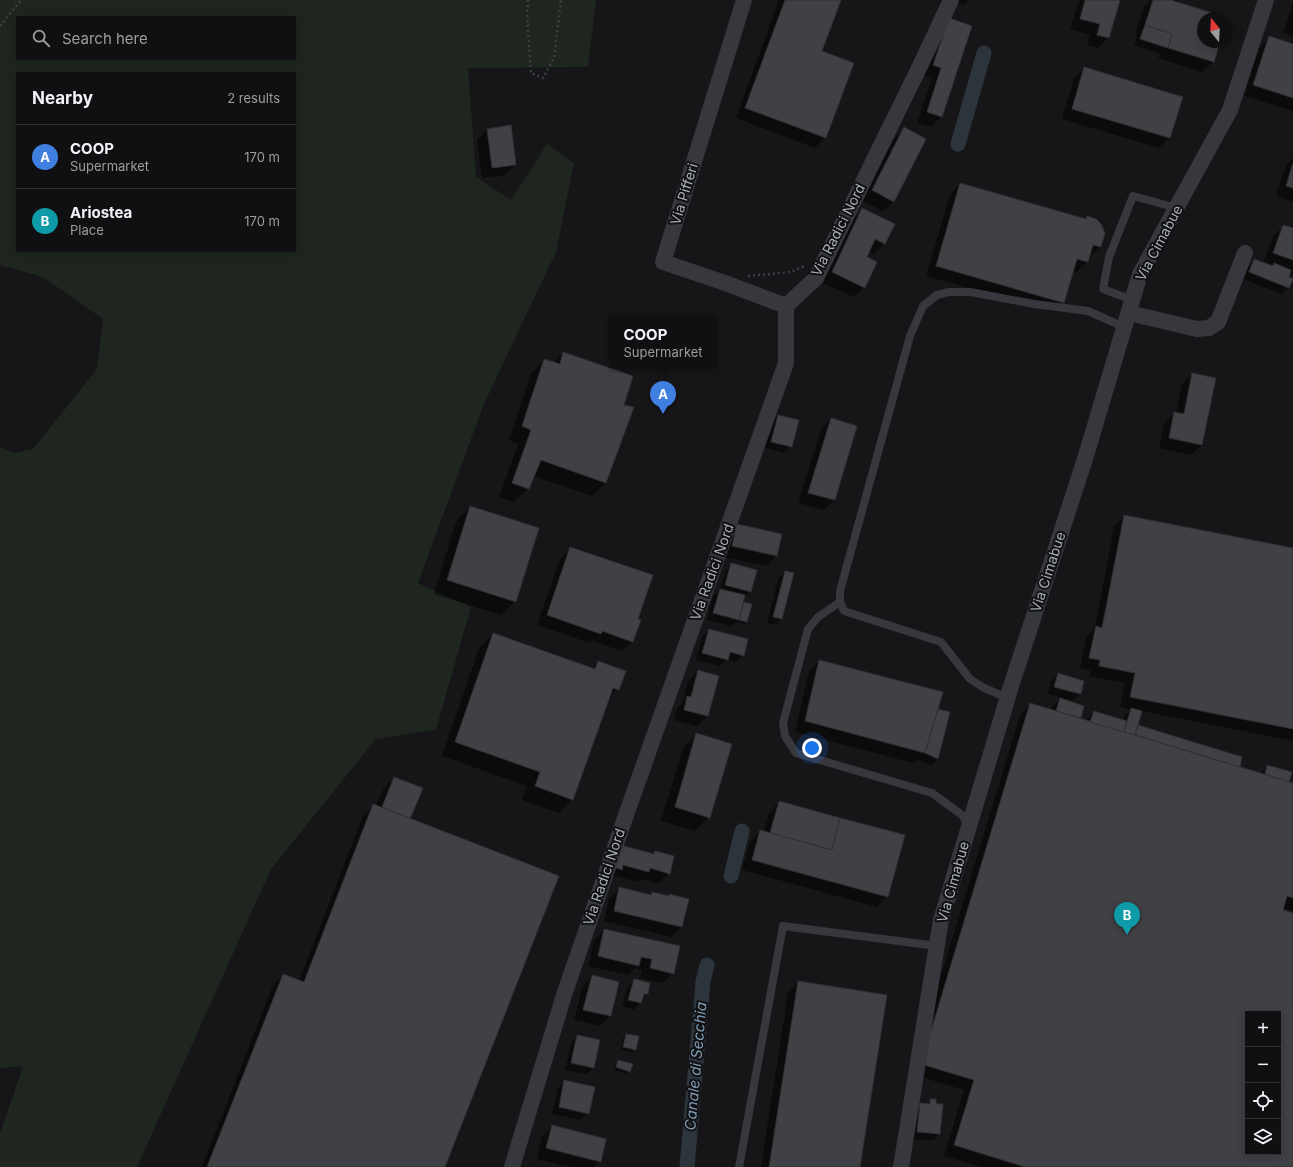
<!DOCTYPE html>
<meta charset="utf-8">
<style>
:root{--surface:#101012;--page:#1e1e20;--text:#f1f3f6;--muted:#9c9d9f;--line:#303032;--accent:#f2b134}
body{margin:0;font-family:Inter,sans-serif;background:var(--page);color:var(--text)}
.controls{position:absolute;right:12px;bottom:12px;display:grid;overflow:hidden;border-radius:0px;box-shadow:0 2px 10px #0003}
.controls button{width:36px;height:36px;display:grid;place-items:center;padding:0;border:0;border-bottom:1px solid var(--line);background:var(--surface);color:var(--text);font:20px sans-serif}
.compass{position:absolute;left:1197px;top:12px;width:36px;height:36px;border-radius:50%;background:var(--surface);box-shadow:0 2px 10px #0003;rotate:342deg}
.you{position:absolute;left:812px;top:748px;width:14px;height:14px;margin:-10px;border:3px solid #fff;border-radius:50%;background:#1a73e8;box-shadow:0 0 0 6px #1a73e833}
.badge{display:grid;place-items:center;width:26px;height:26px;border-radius:50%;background:var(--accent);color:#fff;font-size:13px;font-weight:700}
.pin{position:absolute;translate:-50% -33px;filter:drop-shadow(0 1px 2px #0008)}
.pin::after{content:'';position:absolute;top:21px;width:14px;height:12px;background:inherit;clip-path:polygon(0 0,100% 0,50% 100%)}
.popup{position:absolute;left:609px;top:316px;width:108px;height:52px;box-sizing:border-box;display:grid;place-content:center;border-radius:0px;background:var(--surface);filter:drop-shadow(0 1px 3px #0005);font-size:13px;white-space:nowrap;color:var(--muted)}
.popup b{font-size:15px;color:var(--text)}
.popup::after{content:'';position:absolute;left:50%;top:100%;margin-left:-8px;border:8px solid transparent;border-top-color:var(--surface)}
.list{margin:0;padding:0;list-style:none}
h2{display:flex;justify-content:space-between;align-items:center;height:52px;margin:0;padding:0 16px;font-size:17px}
h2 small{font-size:13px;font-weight:400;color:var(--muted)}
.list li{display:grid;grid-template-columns:26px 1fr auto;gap:12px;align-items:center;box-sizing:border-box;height:64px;padding:0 16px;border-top:1px solid var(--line)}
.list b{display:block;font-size:15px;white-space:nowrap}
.list p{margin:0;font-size:13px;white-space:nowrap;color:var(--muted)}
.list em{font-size:13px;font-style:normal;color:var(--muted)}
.icon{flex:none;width:22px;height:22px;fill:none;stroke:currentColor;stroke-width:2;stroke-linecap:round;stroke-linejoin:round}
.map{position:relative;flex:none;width:1293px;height:1167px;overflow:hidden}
.search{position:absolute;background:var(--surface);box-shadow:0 2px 10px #0003;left:16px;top:16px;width:280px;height:44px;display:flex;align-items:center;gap:10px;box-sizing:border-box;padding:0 14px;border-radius:0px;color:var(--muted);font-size:15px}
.panel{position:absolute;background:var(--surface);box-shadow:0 2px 10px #0003;left:16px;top:72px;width:280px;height:180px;border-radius:0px}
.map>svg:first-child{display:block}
.green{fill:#1e261f;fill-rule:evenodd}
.shadow{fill:#0007;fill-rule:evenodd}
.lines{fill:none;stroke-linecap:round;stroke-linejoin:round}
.canal{stroke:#2c353c;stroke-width:15}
.building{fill:#404145;stroke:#303034;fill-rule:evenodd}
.path{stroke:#3d3f44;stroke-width:2.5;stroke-dasharray:2 3;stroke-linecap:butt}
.lane{stroke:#37383d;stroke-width:8}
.street{stroke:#37383d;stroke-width:16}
.labels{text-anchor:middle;stroke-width:4;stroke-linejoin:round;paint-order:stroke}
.street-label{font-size:14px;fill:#a8adb8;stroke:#111113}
.water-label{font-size:15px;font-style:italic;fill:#7f9bb3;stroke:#111113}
</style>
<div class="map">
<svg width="1293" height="1167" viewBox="0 0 1293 1167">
<rect width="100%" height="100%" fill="#161618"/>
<path class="green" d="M0 0H596L588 67 468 68 476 177 511 200 547 144 574 163 556 252 484 404 418 583 471 607 436 730 376 739 271 869 137 1167H0V1134L23 1066 0 1068V447L13 453 33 449 97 369 103 319 43 277 0 265ZM17 17H295V59H17ZM17 73H295V251H17Z"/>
<g class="shadow">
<path d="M779 0H839L820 51 825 137 815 148 736 118Z"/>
<path d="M952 0H969L964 5Z"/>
<path d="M1079 0H1119L1108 38 1098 48 1087 45 1090 35 1070 29Z"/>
<path d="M1149 0H1177L1176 2 1224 18H1203V42H1219L1213 62 1202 72 1158 58 1160 54 1134 45 1137 36 1135 35 1144 6 1150 1Z"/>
<path d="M1293 2V36L1283 33Z"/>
<path d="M971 27 941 117 931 127 917 123 932 78 923 75 939 30Z"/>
<path d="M1269 38 1293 45V111L1244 96 1259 48Z"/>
<path d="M1085 68 1169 138 1159 148 1062 119 1074 78Z"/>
<path d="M904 129 894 201 883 211 862 201 894 139Z"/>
<path d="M487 130 515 165 505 175 482 178 477 140Z"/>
<path d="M1293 158V202L1276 196 1286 165Z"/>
<path d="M960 184 1085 220 1087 217 1104 233 1100 247 1090 257H1088L1087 262 1077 272 1072 271 1063 302 1053 312 926 276 950 194Z"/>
<path d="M863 210 885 243 874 254 869 251 866 257 864 287 854 297 823 283 852 220Z"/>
<path d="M1284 226 1293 229V274L1289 273 1288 277 1289 287 1282 294 1243 279 1248 267 1254 260 1263 264 1273 236Z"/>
<path d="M563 353 623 405 606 483 592 496 533 476 528 489 514 502 499 497 518 444 509 440 531 374 544 360 553 363Z"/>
<path d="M1193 374 1215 379 1202 445 1191 455 1159 448 1164 424 1174 414H1176L1182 384Z"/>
<path d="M778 416 791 446 784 453 765 448 772 422Z"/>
<path d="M831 419 856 426 834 500 824 510 798 503 821 429Z"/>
<path d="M470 507 515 601 501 615 434 594 456 521Z"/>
<path d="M1125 516 1293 549V741L1141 711 1136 726 1241 758 1238 767 1260 774 1268 766 1288 782 1293 784V911L1283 908 1282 911 1293 914V1167H982L944 1156 964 1090 911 1074 1020 715 1031 704 1049 710 1060 699 1083 706 1079 719 1085 721 1094 712 1123 721 1125 716 1131 710 1120 707 1125 683 1089 676 1090 670 1080 668 1086 637 1095 628 1114 526ZM1248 1014H1278V1152H1248Z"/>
<path d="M738 525 776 556 766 566 723 557Z"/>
<path d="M570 548 636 619 632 641 622 651 592 641 590 643 537 625 560 559Z"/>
<path d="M732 565 750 591 744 597 742 606 744 603 747 621 744 624 735 622 732 626 707 620 713 596 720 590 725 571Z"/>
<path d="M785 572 781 619 775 625 767 623 778 579Z"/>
<path d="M709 630 743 655 736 662 727 659 720 666 696 660 702 637Z"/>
<path d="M493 634 592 669 598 662 618 689 607 700 572 799 559 813 522 800 527 786 442 756 479 648Z"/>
<path d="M819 661 935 714 938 710V759L931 765 917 760 913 763 795 732 809 671Z"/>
<path d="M698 671 717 676 707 716 697 726 674 720 677 708 683 702 688 681Z"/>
<path d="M1058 674 1083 681 1080 694 1073 701 1048 694 1051 681Z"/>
<path d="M697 734 709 817 695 831 661 821 683 748Z"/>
<path d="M394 778 409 819 444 1167H202L273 985 283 975 299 981 363 816 374 805 376 806 384 788Z"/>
<path d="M779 802 887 896 877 907 742 870 750 842 760 832H763L769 813Z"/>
<path d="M655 852 669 873 659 884 641 879 638 882 615 876 611 879 610 857 653 855Z"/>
<path d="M620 889 650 896 652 893 668 897 669 895 682 927 671 937 604 921 609 899Z"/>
<path d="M604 930 679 947 673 973 663 983 640 978 642 970 635 968 628 975 588 966 594 940Z"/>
<path d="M592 976 610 1016 600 1026 574 1020 582 987Z"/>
<path d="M634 980 647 994 634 1010 622 1006 628 987Z"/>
<path d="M799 982 859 1167H761L788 992Z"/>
<path d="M626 1035 635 1049 632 1052 621 1050 623 1038Z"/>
<path d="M578 1036 593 1068 587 1074 565 1070 571 1043Z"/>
<path d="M619 1061 629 1071 626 1074 614 1070 616 1064Z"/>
<path d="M565 1081 588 1113 581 1120 552 1114 558 1088Z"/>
<path d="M931 1100 939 1134 933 1140 911 1139 914 1111 920 1104 926 1105Z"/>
<path d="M552 1126 600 1161 594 1167H571L537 1159 542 1137Z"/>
</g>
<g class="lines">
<g class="canal">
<path d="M958 144 984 53"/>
<path d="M731 876 742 831"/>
<path d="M687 1167 703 982 707 965"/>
</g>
</g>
<g class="building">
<path d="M785 0H841L822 51 854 63 826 138 745 108Z"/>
<path d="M1085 0H1120L1109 38 1097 35 1100 24 1080 19Z"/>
<path d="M1153 0H1171L1228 18 1227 20V18H1203V42H1220L1214 62 1168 48 1172 34 1145 25Z"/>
<path d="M949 18 972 26 942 117 927 112 941 68 933 65Z"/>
<path d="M1145 25 1172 34 1168 48 1140 39Z"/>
<path d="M1269 36 1293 44V98L1253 85Z"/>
<path d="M1084 67 1183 97 1170 138 1072 109Z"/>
<path d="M511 125 516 165 492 168 487 129Z"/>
<path d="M904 127 926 139 894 202 872 190Z"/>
<path d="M1293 163V188L1286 186Z"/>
<path d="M960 183 1086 219 1087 216 1096 219 1101 224 1105 233 1101 247 1093 245 1088 262 1077 259 1064 303 936 266Z"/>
<path d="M862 208 895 224 885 244 875 239 867 257 877 262 865 288 832 272Z"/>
<path d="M1283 225 1293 228V260L1273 253Z"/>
<path d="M1254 259 1273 266 1274 263 1291 270 1289 277 1293 279 1289 288 1249 272Z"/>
<path d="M563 352 633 376 624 405 634 407 606 483 541 460 529 489 512 483 531 430 522 426 544 359 560 364Z"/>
<path d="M1192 373 1216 378 1202 445 1169 438 1174 412 1184 414Z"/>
<path d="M778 415 799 420 792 447 771 442Z"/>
<path d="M831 418 857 426 835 500 808 493Z"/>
<path d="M470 506 539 528 516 602 447 580Z"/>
<path d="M1124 515 1293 548V729L1130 697 1135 673 1099 666 1100 660 1089 658 1096 626 1102 628Z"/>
<path d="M737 524 782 534 777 556 732 546Z"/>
<path d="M570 547 653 575 638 619 641 620 633 642 602 631 601 634 547 615Z"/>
<path d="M731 563 757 570 751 592 725 585Z"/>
<path d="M785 571 794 573 782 619 773 617Z"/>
<path d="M720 589 745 595 739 620 713 613Z"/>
<path d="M744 602 752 604 747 622 739 620Z"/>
<path d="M709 629 748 639 744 656 730 652 728 660 702 653Z"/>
<path d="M493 633 595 669 598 661 626 671 619 690 613 688 573 800 535 786 540 772 455 742Z"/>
<path d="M819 660 943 692 925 753 805 721Z"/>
<path d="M698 670 719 676 708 716 684 710 687 696 691 697Z"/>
<path d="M1058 673 1084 681 1081 694 1054 687Z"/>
<path d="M1060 698 1084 706 1081 718 1056 711Z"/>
<path d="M1030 703 1293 783V898L1287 896 1283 910 1293 913V1167H1025L954 1145 974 1080 921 1064ZM1248 1014H1278V1152H1248Z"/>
<path d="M1131 708 1142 711 1135 735 1124 732Z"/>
<path d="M938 709 950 712 938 759 925 753Z"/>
<path d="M1094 711 1127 721 1124 732 1090 722Z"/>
<path d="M1138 725 1242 757 1240 767 1135 735Z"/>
<path d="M696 733 732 744 710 818 675 807Z"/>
<path d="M1267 765 1292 772 1289 782 1265 774Z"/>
<path d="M394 777 423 788 410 819 382 807Z"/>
<path d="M779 801 840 818 832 850 770 833Z"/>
<path d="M373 804 559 876 445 1167H207L283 974 304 982Z"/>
<path d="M840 818 905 835 888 897 752 860 760 830 832 850Z"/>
<path d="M620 845 654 854 655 851 674 856 670 874 650 868 649 872 623 865 622 870 614 867Z"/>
<path d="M619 887 651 895 652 892 669 896V894L689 899 682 927 614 911Z"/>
<path d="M604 929 680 946 674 974 650 968 652 959 641 957 639 966 598 956Z"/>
<path d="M592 975 619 982 611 1016 583 1010Z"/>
<path d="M634 979 650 983 648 994H644L641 1003 628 1000Z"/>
<path d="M798 981 887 995 860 1167H769Z"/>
<path d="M626 1034 639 1036 636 1050 623 1047Z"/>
<path d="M577 1035 600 1040 594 1068 571 1063Z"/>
<path d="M618 1060 633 1064 630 1072 616 1067Z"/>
<path d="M564 1080 595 1087 589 1114 559 1107Z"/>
<path d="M930 1099H936V1104H943L940 1134 917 1132 920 1103 930 1104Z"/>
<path d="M552 1125 606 1139 601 1162 546 1148Z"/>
</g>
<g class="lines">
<g class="path">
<path d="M528 0 527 15 531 73 543 78 554 58 561 0"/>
<path d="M0 26 21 0"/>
<path d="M748 276 791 272 806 265"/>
</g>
<g class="lane">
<path d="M1132 300 1103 289 1109 257 1133 196 1177 208"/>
<path d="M840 602 818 617 808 629 783 723 785 736 796 753 932 793 962 815 969 826"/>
<path d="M1008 698 984 688 970 679 941 642 844 611 840 602V591L910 336 923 306 937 295 949 292H970L1034 304 1088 311 1124 327"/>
<path d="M739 1167 783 926 937 946"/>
</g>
<g class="street">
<path d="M744 0 663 262 725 283 786 306"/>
<path d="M1129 313 1197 329 1209 328 1218 322 1245 253"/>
<path d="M512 1167 564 995 625 818 786 363V306L816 278 920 66 951 0"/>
<path d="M901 1167 941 920 1012 683 1085 459 1140 274 1230 110 1266 0"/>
</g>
</g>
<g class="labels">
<g class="street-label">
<text transform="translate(684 194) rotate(-73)" y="5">Via Pifferi</text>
<text transform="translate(838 230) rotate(-63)" y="5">Via Radici Nord</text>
<text transform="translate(1159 243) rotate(-62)" y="5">Via Cimabue</text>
<text transform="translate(712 572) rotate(-70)" y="5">Via Radici Nord</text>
<text transform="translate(1048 572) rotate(-72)" y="5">Via Cimabue</text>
<text transform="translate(604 877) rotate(-71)" y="5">Via Radici Nord</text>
<text transform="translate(953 882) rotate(-74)" y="5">Via Cimabue</text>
</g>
<g class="water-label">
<text transform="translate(696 1066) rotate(-85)" y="5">Canale di Secchia</text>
</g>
</g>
</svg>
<div class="controls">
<button>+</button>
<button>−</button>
<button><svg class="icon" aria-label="locate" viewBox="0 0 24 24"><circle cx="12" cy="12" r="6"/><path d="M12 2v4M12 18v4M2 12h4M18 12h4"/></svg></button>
<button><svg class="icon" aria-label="layers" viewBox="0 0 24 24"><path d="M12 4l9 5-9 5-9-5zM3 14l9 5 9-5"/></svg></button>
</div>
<svg class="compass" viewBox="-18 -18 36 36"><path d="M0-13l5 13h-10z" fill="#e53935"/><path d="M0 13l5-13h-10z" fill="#9c9d9f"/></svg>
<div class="you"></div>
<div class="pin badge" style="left:663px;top:414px;background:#3f7fe0">A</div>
<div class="popup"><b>COOP</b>Supermarket</div>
<div class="pin badge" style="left:1127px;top:935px;background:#0f9aa8">B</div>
<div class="search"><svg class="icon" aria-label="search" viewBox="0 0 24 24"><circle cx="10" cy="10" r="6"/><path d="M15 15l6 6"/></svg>Search here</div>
<section class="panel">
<h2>Nearby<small>2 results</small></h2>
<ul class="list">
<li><span class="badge" style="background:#3f7fe0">A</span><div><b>COOP</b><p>Supermarket</p></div><em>170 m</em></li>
<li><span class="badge" style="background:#0f9aa8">B</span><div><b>Ariostea</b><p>Place</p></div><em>170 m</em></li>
</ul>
</section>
</div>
